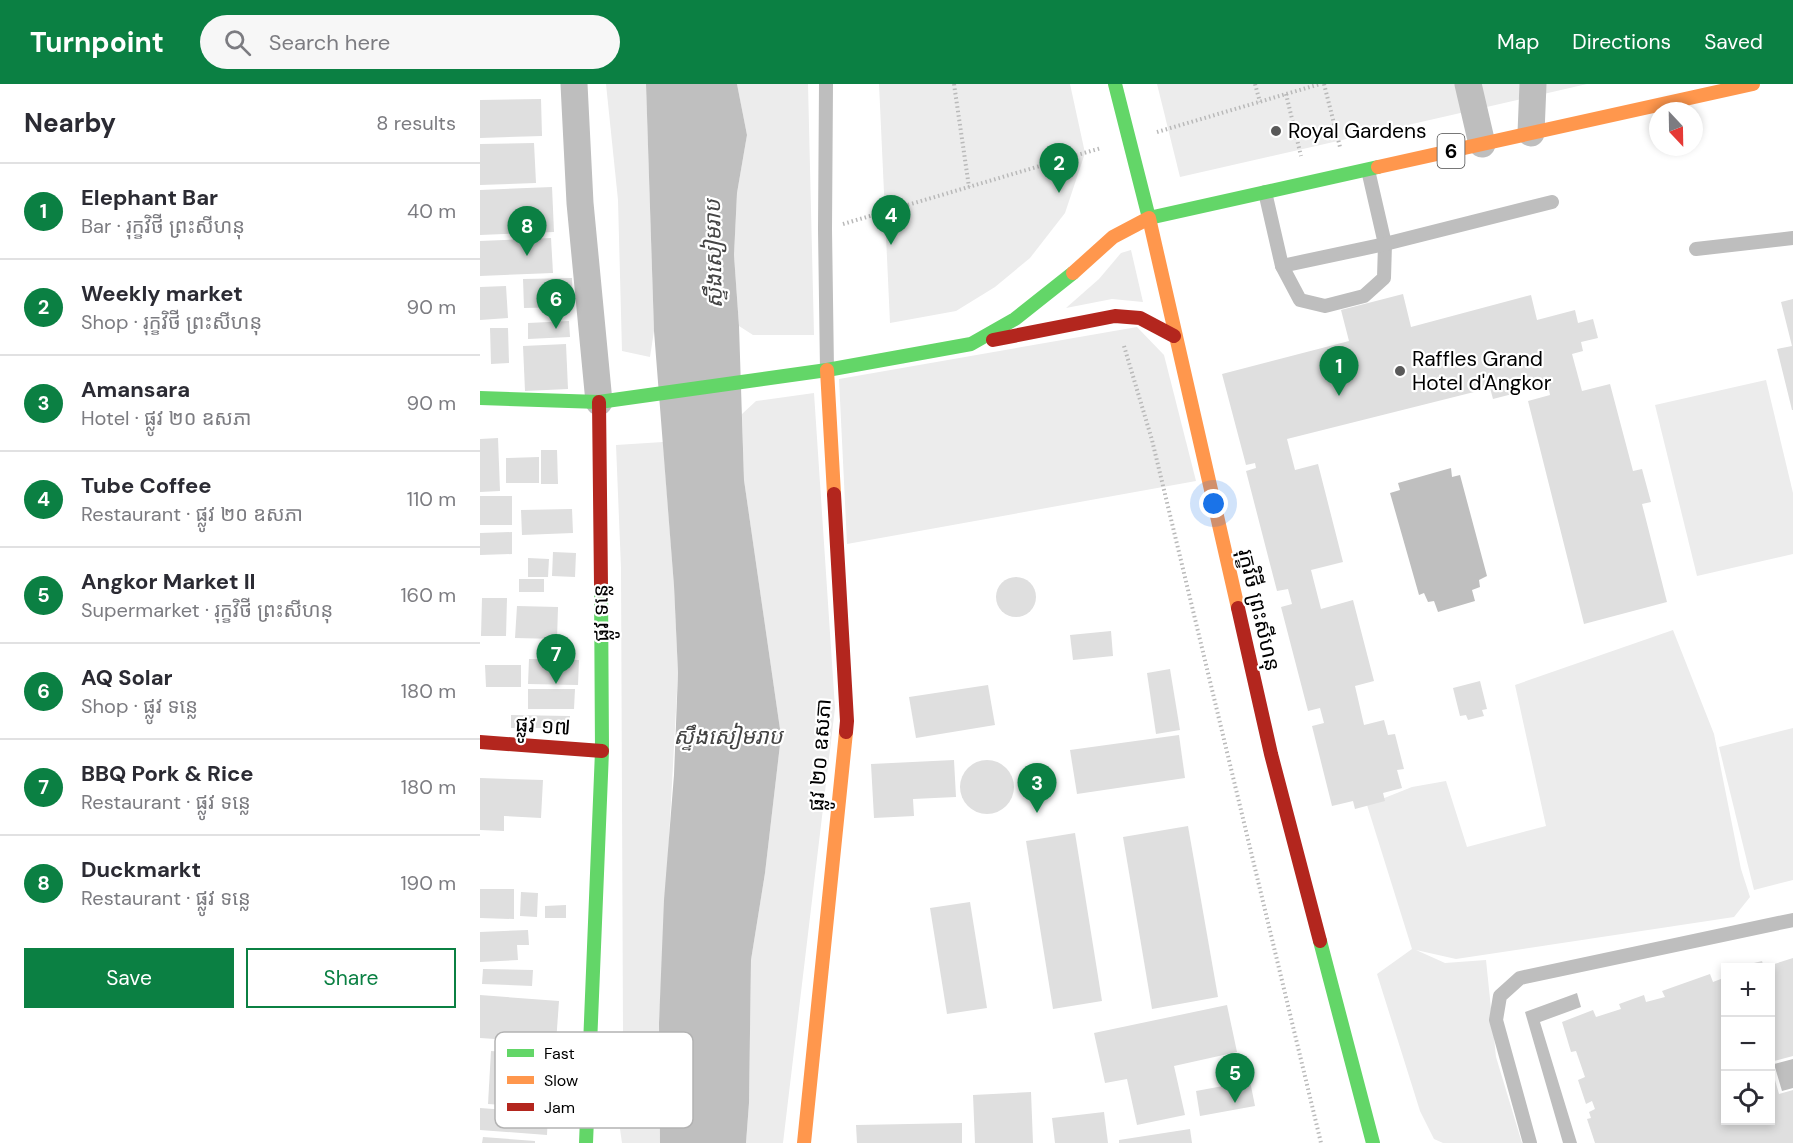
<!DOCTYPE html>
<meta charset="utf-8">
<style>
:root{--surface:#fff;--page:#f7f7f7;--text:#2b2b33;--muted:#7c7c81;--line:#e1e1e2;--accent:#0b8043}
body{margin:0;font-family:"DM Sans","Noto Sans Khmer",sans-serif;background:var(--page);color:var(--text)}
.controls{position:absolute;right:18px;bottom:18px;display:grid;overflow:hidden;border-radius:0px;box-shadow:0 3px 9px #0003}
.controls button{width:54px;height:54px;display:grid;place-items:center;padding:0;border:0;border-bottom:2px solid var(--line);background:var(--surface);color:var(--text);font:30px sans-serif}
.compass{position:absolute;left:1169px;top:18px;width:54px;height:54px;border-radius:50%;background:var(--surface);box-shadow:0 3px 9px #0003;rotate:158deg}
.you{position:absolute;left:734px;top:420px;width:21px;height:21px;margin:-15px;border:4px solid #fff;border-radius:50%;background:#1a73e8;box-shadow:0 0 0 9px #1a73e833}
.badge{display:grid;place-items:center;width:39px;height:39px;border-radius:50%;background:var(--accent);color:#fff;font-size:20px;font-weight:700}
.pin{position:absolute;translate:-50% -50px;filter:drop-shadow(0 2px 3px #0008)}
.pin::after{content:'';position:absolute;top:32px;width:21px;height:18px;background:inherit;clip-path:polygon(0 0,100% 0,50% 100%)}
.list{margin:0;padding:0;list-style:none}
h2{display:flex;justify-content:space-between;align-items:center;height:78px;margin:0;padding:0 24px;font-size:26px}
h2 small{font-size:20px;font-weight:400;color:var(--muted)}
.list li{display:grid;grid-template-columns:39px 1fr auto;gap:18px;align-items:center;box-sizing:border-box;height:96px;padding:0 24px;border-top:2px solid var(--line)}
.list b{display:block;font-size:22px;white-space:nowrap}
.list p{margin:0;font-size:20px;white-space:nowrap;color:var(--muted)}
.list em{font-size:20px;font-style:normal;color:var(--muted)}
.actions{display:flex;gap:12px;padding:18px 24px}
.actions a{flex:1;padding:14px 0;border:2px solid var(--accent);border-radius:0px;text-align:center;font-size:21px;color:var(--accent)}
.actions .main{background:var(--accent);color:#fff}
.icon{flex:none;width:33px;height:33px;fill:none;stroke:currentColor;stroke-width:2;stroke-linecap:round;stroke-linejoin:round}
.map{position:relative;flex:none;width:1313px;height:1059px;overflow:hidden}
header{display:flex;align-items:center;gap:36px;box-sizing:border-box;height:84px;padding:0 30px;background:var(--accent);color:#fff}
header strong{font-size:28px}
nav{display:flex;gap:33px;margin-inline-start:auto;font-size:21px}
.search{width:420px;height:54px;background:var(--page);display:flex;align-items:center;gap:15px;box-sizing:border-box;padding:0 21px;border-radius:33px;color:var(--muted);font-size:22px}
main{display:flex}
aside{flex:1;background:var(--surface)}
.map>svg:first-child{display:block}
.green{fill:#ececec}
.water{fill:#bfbfbf}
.building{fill:#dfdfdf}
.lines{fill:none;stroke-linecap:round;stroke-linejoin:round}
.path{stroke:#b9b9b9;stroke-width:4;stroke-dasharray:1.5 3;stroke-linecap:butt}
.lane{stroke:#bebebe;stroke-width:14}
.street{stroke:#bebebe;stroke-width:27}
.fast{stroke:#63d668;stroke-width:14}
.slow{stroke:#ff974d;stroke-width:14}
.jam{stroke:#b3261e;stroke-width:14}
.poi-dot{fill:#595959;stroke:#fff;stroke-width:2}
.labels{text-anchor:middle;stroke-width:4.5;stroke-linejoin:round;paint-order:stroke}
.shield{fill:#fff;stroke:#4c4c4c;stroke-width:1.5}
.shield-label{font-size:20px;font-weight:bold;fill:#000}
.poi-label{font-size:21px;fill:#000;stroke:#fff;text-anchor:start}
.street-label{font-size:21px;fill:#000;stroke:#fff}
.water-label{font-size:22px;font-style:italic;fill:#444;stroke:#fff}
.key{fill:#fff;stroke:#b2b2b2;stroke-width:1.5}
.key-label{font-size:16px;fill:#000}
</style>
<header>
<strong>Turnpoint</strong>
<div class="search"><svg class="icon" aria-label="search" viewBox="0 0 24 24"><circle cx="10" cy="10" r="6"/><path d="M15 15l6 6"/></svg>Search here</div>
<nav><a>Map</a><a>Directions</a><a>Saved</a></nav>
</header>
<main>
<aside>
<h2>Nearby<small>8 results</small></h2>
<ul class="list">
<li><span class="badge">1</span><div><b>Elephant Bar</b><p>Bar · រុក្ខវិថី ព្រះសីហនុ</p></div><em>40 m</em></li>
<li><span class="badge">2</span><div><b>Weekly market</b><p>Shop · រុក្ខវិថី ព្រះសីហនុ</p></div><em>90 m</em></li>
<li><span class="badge">3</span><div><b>Amansara</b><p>Hotel · ផ្លូវ ២០ ឧសភា</p></div><em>90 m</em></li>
<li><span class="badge">4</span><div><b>Tube Coffee</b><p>Restaurant · ផ្លូវ ២០ ឧសភា</p></div><em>110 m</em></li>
<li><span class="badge">5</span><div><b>Angkor Market II</b><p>Supermarket · រុក្ខវិថី ព្រះសីហនុ</p></div><em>160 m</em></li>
<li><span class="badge">6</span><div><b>AQ Solar</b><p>Shop · ផ្លូវ ទន្លេ</p></div><em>180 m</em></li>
<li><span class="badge">7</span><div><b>BBQ Pork &amp; Rice</b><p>Restaurant · ផ្លូវ ទន្លេ</p></div><em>180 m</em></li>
<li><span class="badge">8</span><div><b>Duckmarkt</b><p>Restaurant · ផ្លូវ ទន្លេ</p></div><em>190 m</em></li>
</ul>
<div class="actions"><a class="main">Save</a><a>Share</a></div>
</aside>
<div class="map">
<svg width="1313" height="1059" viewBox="0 0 1313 1059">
<rect width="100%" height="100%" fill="#fff"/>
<g class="green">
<path d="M126 0H166L174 247 170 273 142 267 138 116Z"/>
<path d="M257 0H328L334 251H273L259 242 254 171 257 109 267 51Z"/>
<path d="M399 0H590L605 69 585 129 550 174 515 203 476 227 410 239Z"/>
<path d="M677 0H1107L700 93Z"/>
<path d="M651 166 663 218 632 215 586 224 619 195 641 169Z"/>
<path d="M657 243 684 271 716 397 367 460 359 295Z"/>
<path d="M1286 296 1313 409V470L1217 492 1175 321Z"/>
<path d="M334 309 355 624 303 1059H266L269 1019 271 876 285 789 301 652 264 396 262 330 276 317Z"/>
<path d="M183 358 194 502 198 589 179 939 180 1059H142L138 1031 143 947 141 484 136 361Z"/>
<path d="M1193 546 1234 650 1261 785 1270 813 1254 833 976 875 936 866 965 879 1006 876 1016 973 1042 1059H963L954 1055 940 1027 897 890 932 865 887 721 932 703 966 697 987 763 1066 742 1035 601Z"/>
<path d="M1313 644V796L1274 806 1239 663Z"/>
</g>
<g class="water">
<path d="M166 0H257L267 51 257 109 254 171 259 242 264 396 301 652 285 789 271 876 269 1019 266 1059H180L179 939 184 816 194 691 198 589 194 502 174 247Z"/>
<path d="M971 384 972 393 980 391 1007 492 999 496 1000 503 992 506 995 517 958 528 954 517 948 518 944 509 939 511 910 409 920 406 918 399Z"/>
<path d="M1097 909 1101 923 1060 938 1097 1059H1083L1045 928Z"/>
<path d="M1313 975V1004L1302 1007 1294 980Z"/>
</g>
<g class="building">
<path d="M61 15 62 52 0 54V16Z"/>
<path d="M54 59 56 99 0 101V60Z"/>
<path d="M72 103 74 148 0 151V106Z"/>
<path d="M71 154 73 189 0 192V157Z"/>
<path d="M92 194 93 223 44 224 43 195Z"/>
<path d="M26 202 28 234 0 236V203Z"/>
<path d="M923 210 931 243 1051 211 1057 236 1095 226 1098 239 1113 235 1118 254 1101 258 1103 267 1092 270 1102 307 1130 300 1153 387 1162 385 1171 418 1162 420 1187 518 1104 540 1048 317 1070 311 1068 301 1013 315 1010 304 807 355 815 386 838 380 863 478 831 486 841 525 873 516 894 597 875 602 884 641 904 636 908 651 915 650 924 685 917 686 922 704 903 709 905 717 875 725 873 717 852 722 832 642 844 639 840 624 828 627 801 523 812 520 808 505 797 507 766 387 776 384 775 379 766 381 742 290 869 257 861 226Z"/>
<path d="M1313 215V326H1312L1297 265 1312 262 1301 218Z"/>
<path d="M89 237 90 253 48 255V239Z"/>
<path d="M10 244H28L29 279 11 280Z"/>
<path d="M86 260 88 305 45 307 43 262Z"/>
<path d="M18 354 20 407 0 408V355Z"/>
<path d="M61 366H77L78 400H61Z"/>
<path d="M59 373V399H26V374Z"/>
<rect x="0" y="412" width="32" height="29"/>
<path d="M92 425 93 449 42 451 41 426Z"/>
<path d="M32 448V470L0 471V449Z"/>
<path d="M73 468 96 469 95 493 72 492Z"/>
<path d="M48 474 69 475 68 493H48Z"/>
<circle cx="536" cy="513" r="20"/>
<rect x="39" y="495" width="25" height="13"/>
<path d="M2 514H27L26 552H1Z"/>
<path d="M37 522 78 523 77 555 35 554Z"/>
<path d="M631 547 633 572 593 576 590 551Z"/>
<path d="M49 575 99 576 98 601 48 600Z"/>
<path d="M5 581H41V603H6Z"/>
<path d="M690 585 700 646 676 650 667 589Z"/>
<path d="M1000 597 1007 625 1002 626 1004 632 988 636 986 631 980 632 973 604Z"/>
<path d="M508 601 515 641 436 654 429 613Z"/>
<path d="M48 605H95L94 625H48Z"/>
<path d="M31 631 90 632V644H31Z"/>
<path d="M699 651 705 694 597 710 590 666Z"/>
<circle cx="507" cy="703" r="27"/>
<path d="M474 676 476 713 433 715 434 732 394 734 391 680Z"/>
<path d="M0 694 63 696 61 734 24 732V747L0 746Z"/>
<path d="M708 742 738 913 672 925 643 753Z"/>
<path d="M595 749 622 917 573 925 546 757Z"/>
<path d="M0 805H34V835L0 834Z"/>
<path d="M41 808 58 809 57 833 40 832Z"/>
<path d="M490 818 507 924 467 930 450 824Z"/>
<path d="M86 821V834H65V822Z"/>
<path d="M48 846 49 861H37L38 876 0 878V848Z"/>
<path d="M1313 874V972L1290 978V884L1285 883Z"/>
<path d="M1282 877 1284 884H1258V883Z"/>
<path d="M3 885 53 886 52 902 2 900Z"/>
<path d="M1230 890 1233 898 1246 893V1036H1290L1291 982 1299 1010 1313 1006V1059H1115L1107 1035 1111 1034 1109 1028 1115 1025 1112 1017 1106 1020 1098 996 1105 993 1096 967 1091 968 1082 938 1113 926 1116 933 1141 925 1139 920 1164 911 1166 918 1185 913 1182 907Z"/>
<path d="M0 911 79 917 76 959 0 954Z"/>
<path d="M747 921 757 968 694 982 705 1031 657 1041 647 995 625 999 614 949Z"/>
<path d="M11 967 53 970 49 1023 8 1020Z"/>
<path d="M770 997 775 1022 720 1032 716 1007Z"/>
<path d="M551 1008 553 1059H495L493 1011Z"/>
<path d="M0 1024 68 1029 67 1051 0 1046Z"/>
<path d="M624 1028 628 1059H575L572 1034Z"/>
<path d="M482 1039V1059H377L376 1041Z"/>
<path d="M710 1045 712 1059H639V1056Z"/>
<path d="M3 1053 55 1057V1059H2Z"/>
</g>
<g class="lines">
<g class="path">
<path d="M474 0 489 103"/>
<path d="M775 0 780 18"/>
<path d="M844 0 860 63"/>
<path d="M806 10 821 72"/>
<path d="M677 48 840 0"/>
<path d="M363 140 621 64"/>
<path d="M644 262 672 356 841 1059"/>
</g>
<g class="lane">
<path d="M346 0 345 145 347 286"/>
<path d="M785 108 802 182 820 216 845 222 884 212 904 194 905 160 888 86"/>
<path d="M1216 165 1313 154"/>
<path d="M802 182 905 160 1072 118"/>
<path d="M1050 1059 1016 936 1020 912 1040 894 1313 836"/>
</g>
<g class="street">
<path d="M94 0 100 119 119 318"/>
<path d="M988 0 1002 60"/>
<path d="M1051 49 1053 0"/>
</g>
<g class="fast">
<path d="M635 0 669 134 898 83"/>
<path d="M0 314 119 318 347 286 491 260 535 235 593 189"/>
<path d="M840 857 893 1059"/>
<path d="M106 1059 122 667 121 501"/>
</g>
<g class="slow">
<path d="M898 83 1273 0"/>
<path d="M593 189 633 153 669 134 758 524"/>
<path d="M347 286 354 410"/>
<path d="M324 1059 366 648"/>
</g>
<g class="jam">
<path d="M513 256 635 232 660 234 694 252"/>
<path d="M119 318 121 501"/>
<path d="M354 410 367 637 366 648"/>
<path d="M758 524 791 670 840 857"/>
<path d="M0 658 122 667"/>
</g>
</g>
<g class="poi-dot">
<circle cx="796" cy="47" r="6"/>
<circle cx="920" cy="287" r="6"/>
</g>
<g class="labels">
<rect class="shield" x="957.5" y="50" width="27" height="34" rx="4.5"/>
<g class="shield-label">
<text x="971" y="74">6</text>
</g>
<g class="poi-label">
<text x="808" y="54">Royal Gardens</text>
<text x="932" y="282">Raffles Grand<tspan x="932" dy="24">Hotel d'Angkor</tspan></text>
</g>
<g class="street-label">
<text transform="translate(779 526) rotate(77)" y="7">រុក្ខវិថី ព្រះសីហនុ</text>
<text transform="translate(121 529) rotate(-91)" y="7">ផ្លូវ ទន្លេ</text>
<text transform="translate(63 642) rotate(4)" y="7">ផ្លូវ ១៧</text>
<text transform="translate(340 671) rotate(-86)" y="7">ផ្លូវ ២០ ឧសភា</text>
</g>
<g class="water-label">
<text transform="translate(233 170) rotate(-91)" y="8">ស្ទឹងសៀមរាប</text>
<text x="248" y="660">ស្ទឹងសៀមរាប</text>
</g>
</g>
<rect x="15" y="948" width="198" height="96" rx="9" class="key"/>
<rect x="27" y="965" width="27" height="8" fill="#63d668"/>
<rect x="27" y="992" width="27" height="8" fill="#ff974d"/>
<rect x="27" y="1019" width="27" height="8" fill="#b3261e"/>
<g class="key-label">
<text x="64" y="975">Fast</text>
<text x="64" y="1002">Slow</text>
<text x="64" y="1029">Jam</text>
</g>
</svg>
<div class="controls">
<button>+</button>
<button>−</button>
<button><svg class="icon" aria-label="locate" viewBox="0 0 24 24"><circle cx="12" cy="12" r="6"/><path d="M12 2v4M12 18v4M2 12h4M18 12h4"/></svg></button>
</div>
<svg class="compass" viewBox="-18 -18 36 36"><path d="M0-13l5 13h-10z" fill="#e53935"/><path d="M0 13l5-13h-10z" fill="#7c7c81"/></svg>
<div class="you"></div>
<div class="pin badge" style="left:859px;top:312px">1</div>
<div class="pin badge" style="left:579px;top:109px">2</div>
<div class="pin badge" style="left:557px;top:729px">3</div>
<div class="pin badge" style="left:411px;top:161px">4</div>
<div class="pin badge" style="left:755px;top:1019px">5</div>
<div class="pin badge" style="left:76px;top:245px">6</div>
<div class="pin badge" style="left:76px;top:600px">7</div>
<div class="pin badge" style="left:47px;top:172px">8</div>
</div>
</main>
